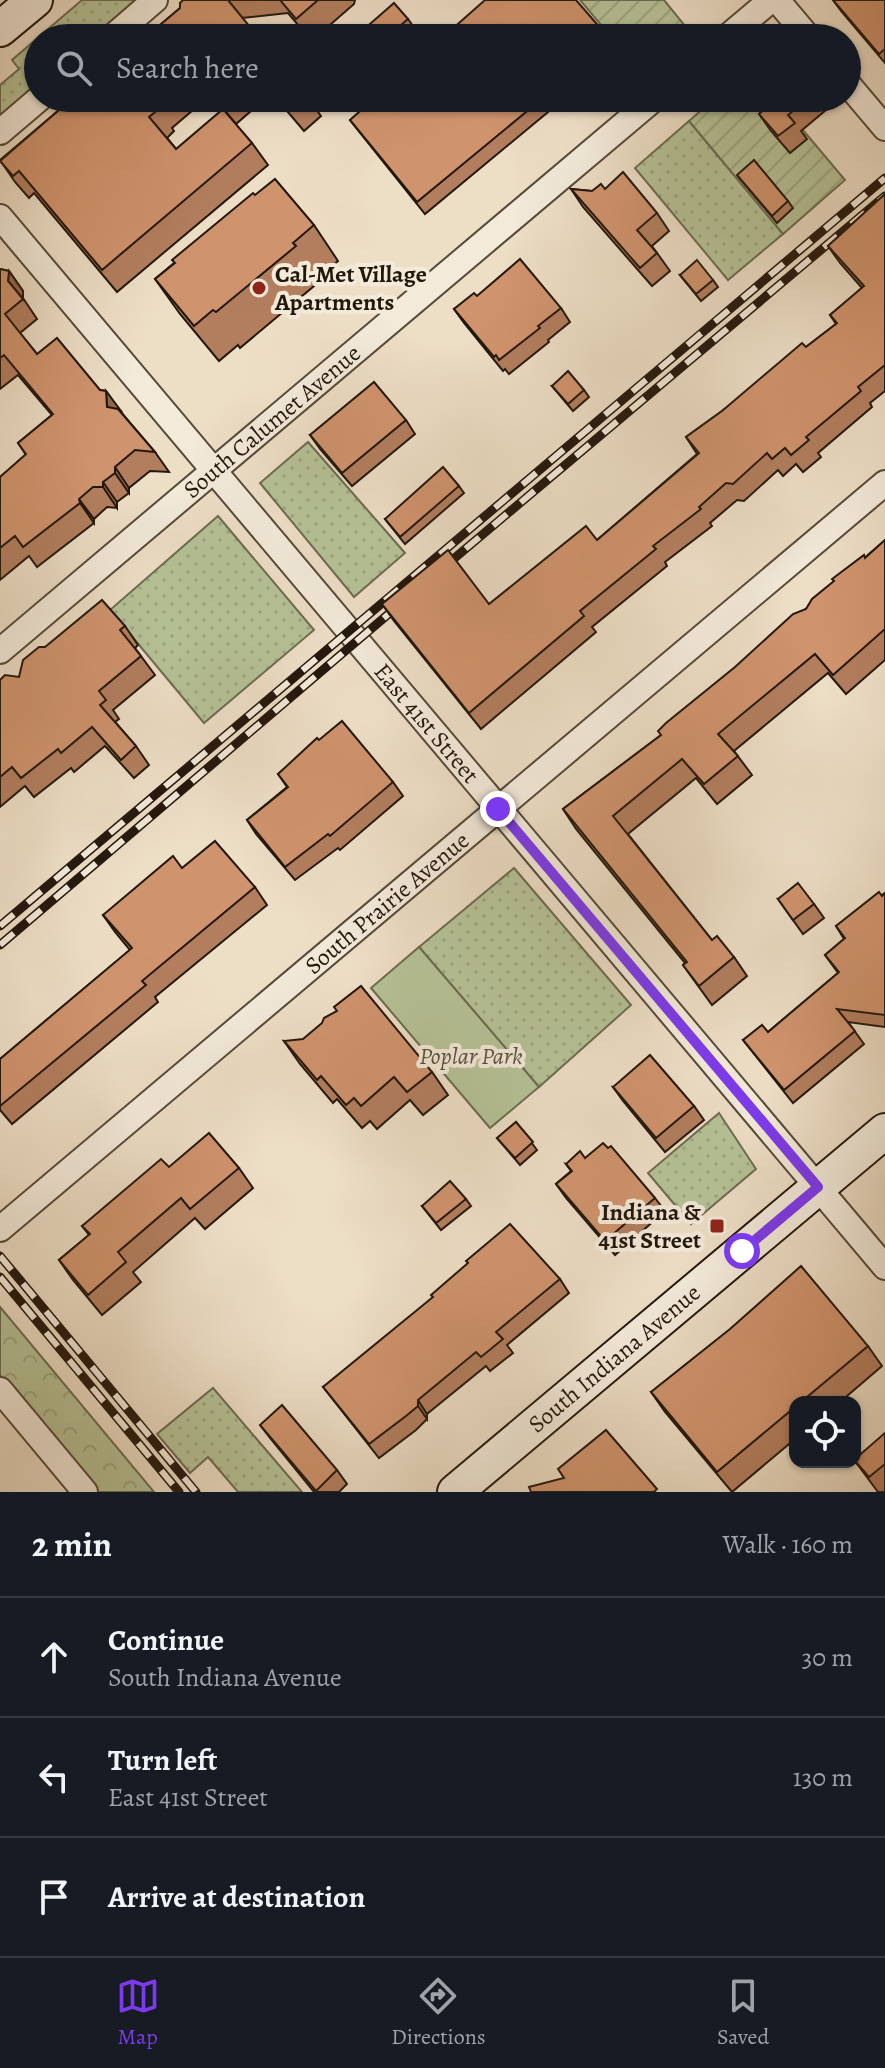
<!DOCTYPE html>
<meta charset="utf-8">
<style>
:root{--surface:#171b24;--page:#20242c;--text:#f1f3f6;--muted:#9ea1a6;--line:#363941;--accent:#7c3aed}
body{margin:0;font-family:Alegreya,serif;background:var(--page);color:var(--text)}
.controls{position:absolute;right:24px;bottom:24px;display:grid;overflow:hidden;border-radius:16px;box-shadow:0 2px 6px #0004}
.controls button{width:72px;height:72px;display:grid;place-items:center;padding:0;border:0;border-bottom:2px solid var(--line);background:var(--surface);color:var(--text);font:40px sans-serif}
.stop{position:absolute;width:24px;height:24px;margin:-18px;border:6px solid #7c3aed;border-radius:50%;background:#fff}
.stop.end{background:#7c3aed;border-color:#fff;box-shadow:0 2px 8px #0008}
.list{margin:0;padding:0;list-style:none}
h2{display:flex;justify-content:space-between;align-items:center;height:104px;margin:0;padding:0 32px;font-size:34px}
h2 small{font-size:26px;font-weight:400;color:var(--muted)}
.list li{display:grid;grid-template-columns:52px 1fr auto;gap:24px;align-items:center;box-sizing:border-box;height:120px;padding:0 32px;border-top:2px solid var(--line)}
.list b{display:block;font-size:30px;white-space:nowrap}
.list p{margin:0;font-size:26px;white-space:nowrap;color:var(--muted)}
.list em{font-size:26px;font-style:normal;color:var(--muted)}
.icon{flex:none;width:44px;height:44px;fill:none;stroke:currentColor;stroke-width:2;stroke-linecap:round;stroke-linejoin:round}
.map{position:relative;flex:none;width:885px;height:1492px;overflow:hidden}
.search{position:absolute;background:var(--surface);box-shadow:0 2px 6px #0004;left:24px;right:24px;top:24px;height:88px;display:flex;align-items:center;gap:20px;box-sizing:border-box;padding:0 28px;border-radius:44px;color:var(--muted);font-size:30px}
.sheet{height:464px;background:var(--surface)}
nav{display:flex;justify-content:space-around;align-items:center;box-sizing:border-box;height:112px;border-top:2px solid var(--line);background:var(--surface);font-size:22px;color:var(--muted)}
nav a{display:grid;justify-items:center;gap:4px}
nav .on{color:var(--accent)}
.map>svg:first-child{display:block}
.grass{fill:url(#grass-dots);stroke:#6c6c52;stroke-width:2}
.forest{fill:url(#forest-crowns);stroke:#6c6c52;stroke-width:2}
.park{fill:#b6c297;stroke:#6c6c52;stroke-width:2}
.garden{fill:url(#garden-furrows);stroke:#6c6c52;stroke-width:2}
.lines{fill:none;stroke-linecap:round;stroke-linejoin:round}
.street-casing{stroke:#56493a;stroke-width:28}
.secondary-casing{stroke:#23170c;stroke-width:38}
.street{stroke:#f3eada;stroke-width:24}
.secondary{stroke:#f3eada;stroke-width:34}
.rail-casing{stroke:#23170c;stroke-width:9}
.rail{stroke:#f3eada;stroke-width:6;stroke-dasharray:18;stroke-linecap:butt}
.wall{fill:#b27e5e;stroke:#23170c;stroke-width:2}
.shaded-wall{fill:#91674c;stroke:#23170c;stroke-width:2}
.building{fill:#cf936d;stroke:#23170c;stroke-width:2}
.route{stroke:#7c3aed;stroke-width:10}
.poi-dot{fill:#8f2418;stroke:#f3eada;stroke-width:3}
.labels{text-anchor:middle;stroke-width:8;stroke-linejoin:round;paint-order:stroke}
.poi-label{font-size:24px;font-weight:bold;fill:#23170c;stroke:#f3eada;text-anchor:start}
.street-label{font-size:24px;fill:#23170c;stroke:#f3eada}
.park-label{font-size:24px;font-style:italic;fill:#56533d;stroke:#f3eada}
</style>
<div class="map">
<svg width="885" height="1492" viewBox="0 0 885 1492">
<defs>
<pattern id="grass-dots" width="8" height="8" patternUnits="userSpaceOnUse" patternTransform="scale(2)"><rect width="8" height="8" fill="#b6c297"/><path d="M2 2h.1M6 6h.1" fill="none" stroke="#9ca681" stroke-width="1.8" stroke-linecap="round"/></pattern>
<pattern id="forest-crowns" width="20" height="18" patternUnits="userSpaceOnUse" patternTransform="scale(2)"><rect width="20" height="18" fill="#b6c297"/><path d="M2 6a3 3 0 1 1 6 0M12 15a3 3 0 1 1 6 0" fill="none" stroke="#9ca681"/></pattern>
<pattern id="garden-furrows" width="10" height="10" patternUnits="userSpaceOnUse" patternTransform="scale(2)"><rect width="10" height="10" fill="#b6c297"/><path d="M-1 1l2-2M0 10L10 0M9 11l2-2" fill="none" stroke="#9ca681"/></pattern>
</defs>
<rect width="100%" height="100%" fill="#eddec6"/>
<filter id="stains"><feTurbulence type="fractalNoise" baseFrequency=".0025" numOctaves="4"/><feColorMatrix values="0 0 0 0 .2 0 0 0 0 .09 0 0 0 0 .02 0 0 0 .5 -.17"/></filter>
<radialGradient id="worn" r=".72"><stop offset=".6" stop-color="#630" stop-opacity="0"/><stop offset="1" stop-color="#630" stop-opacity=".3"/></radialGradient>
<g class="grass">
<path d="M82 0H136L91 38H38V83L0 115V85L19 69 12 60Z"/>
<path d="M689 121 783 234 728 280 635 168Z"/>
<path d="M308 442 405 553 354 597 260 483Z"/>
<path d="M218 516 314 630 204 723 110 610Z"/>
<path d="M514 868 631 1005 539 1087 419 947Z"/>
<path d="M719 1113 756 1169 691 1224 648 1173Z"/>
<path d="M213 1388 302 1492H238L208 1457 190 1473 157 1434Z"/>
</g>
<path class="forest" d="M0 1307 154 1492H98L0 1375Z"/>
<path class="park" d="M419 947 539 1087 490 1128 371 988Z"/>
<g class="garden">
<path d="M580 0H664L686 27 673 38H612Z"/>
<path d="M715 98H776L845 180 783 234 689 121Z"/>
</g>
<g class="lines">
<defs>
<g id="street">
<path d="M777 0 809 38"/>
<path d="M111 38 155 0"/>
<path d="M726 38 771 0"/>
<path d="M847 83 885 128"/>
<path d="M0 132 40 98"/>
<path id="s1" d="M0 217 885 1267"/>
<path id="s2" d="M0 651 655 98"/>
<path id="s3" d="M0 1229 885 483"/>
<path d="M0 1390 85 1492"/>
</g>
<g id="secondary">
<path d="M0 29 35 0"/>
<path id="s4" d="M455 1492 885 1131"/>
</g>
</defs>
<use href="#street" class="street-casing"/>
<use href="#secondary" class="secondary-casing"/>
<use href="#street" class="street"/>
<use href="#secondary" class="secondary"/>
<defs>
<g id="rail">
<path d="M438 572 885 196"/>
<path d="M0 926 885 178"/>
<path d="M0 945 405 600"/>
<path d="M0 1256 196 1492"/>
<path d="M0 1277 179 1492"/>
</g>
</defs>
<use href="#rail" class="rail-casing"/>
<use href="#rail" class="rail"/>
</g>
<g class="wall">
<path d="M183 0H355L354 4 315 38H309L288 13 242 18 147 36 180 8Z"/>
<path d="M833 0H885V63L841 11Z"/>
<path d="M408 19 418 33 412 38H354Z"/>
<path d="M73 98H207L172 128 174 131 167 138 176 149 252 143 268 165 117 292 34 193 29 198 15 182 0 160Z"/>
<path d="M214 98H266L236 124Z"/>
<path d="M276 98H308L321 116 304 131Z"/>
<path d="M375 98H565L425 214 350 120Z"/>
<path d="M777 98H818L826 110 801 131 807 139 790 153 771 131 759 114Z"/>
<path d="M737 175 788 201 793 208 777 223Z"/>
<path d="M571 189 592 191 605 189 657 213 669 231 652 246 670 271 652 286 583 207Z"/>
<path d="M885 194V391L870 403 872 407 818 453 821 457 803 472 796 464 783 476 778 470 744 501 737 500 710 523 712 526 665 562 667 566 592 627 596 632 481 729 394 621 382 604H489L597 540 697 454 686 437 722 411 836 324 830 315 862 288 840 263 828 246Z"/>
<path d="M255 195 314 225 338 261 318 278 320 281 240 348 238 345 219 361 180 314 155 279Z"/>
<path d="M0 269 9 271 23 291V298L37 319 20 333 37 354 100 390 106 391 120 411 155 452 169 472 150 471 129 488V493L117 502V508L107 507 94 519V523L37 567 29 556 0 580V477L26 455 18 443 52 415 18 375 0 389Z"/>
<path d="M680 275 713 280 718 287 701 301Z"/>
<path d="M477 296 561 308 570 322 548 340 549 342 509 374 505 369 503 371 464 323 454 309Z"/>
<path d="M552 386 584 390 589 397 573 411Z"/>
<path d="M406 420 415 434 352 486 320 449 310 435Z"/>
<path d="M459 486 464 493 405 544 385 519Z"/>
<path d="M885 540V660L846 694 828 673 734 751 752 775 717 804 696 778 628 834 712 940 734 957 747 976 712 1005 683 965 685 963 576 829 563 809 661 735Z"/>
<path d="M125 626 138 645 135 648 155 675 113 710 119 719 115 722 136 746 149 765 134 778 105 746 74 772 71 768 34 797 25 786 0 807V680L19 677 45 647Z"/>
<path d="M319 740 393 782 403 796 340 850 338 848 295 880 256 834 247 820 287 787 278 774Z"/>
<path d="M182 868 255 887 267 905 155 997 158 1002 12 1124 0 1110V1059L130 950 115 932 103 915Z"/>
<path d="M885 893V1027L848 1022 864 1044 793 1103 743 1040 768 1032 838 973 825 955 844 939 836 926Z"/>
<path d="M778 899 814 904 824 918 803 934Z"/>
<path d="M284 1041 432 1072 448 1095 423 1115 410 1100 377 1129 370 1121 362 1128 337 1099 333 1103 300 1064Z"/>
<path d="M613 1087 694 1106 704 1120 665 1152 623 1101Z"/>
<path d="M516 1122 537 1150 520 1165 497 1138Z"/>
<path d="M566 1164 655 1198 665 1211 615 1255 566 1198 556 1184 571 1171Z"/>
<path d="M169 1167 239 1168 253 1188 205 1229 195 1218 133 1272 141 1282 102 1315 73 1280 59 1260 89 1235 82 1226Z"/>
<path d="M466 1199 471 1206 441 1230 422 1206Z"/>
<path d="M560 1279 569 1293 507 1345 513 1353 490 1371 486 1366 427 1414V1419L416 1430 379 1458 323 1387Z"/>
<path d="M868 1346 882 1366 840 1402H795V1439L732 1492 665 1412 651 1392Z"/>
<path d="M260 1425 337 1470 347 1484 339 1492H314L270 1438Z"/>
<path d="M885 1433V1492H878L855 1461Z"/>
</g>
<g class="shaded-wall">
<path d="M9 271 23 291V299L8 281Z"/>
<path d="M106 391 121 411 107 407Z"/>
<path d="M115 467 129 488V493L115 473Z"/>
<path d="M103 482 117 502V508L103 487Z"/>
<path d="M79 499 94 519V523L80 503Z"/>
<path d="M418 1400 427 1414V1419L418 1406Z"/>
</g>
<g class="building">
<path d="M183 0H228L259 38H137L147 36 180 8V3Z"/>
<path d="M280 0H318L296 19Z"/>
<path d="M485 0H576L609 38H442Z"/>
<path d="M833 0H885V49L879 54Z"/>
<path d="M394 3 408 19 386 38H354Z"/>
<path d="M73 98H166L156 106 159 109 149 117 176 149 223 109 252 143 102 270 19 171 13 176 0 161Z"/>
<path d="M279 98H301L288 109Z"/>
<path d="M375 98H543L417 202 350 120Z"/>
<path d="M777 98H809L788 115 795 123 778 136 759 114Z"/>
<path d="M754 160 788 201 772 216 737 175Z"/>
<path d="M623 172 657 213 637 230 657 253 640 268 571 189 592 191 601 184 605 189Z"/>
<path d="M275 179 314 225 293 243 296 246 216 312 213 310 194 326 155 279 175 263 172 260 253 193 255 195Z"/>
<path d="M885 194V365L858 387 861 391 806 437 809 440 791 455 785 448 772 459 767 453 733 484 726 483 699 507 701 509 653 546 656 549 580 611 584 616 469 713 382 604 448 550 489 604 586 526 597 540 699 453 686 437 722 411 802 343 806 347 837 323 830 315 864 286 828 246Z"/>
<path d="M520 259 561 308 538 326 540 328 499 360 496 355 494 357 454 309 474 293 477 296Z"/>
<path d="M697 260 713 280 696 294 680 275Z"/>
<path d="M0 269 9 271 8 281 23 299 5 314 37 354 57 338 100 390 106 391 107 407 118 409 155 452 135 450 115 467V473L103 482V487H93L79 499 80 503 23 547 15 536 0 548V477L26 454 18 443 53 414 4 355 0 358Z"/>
<path d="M568 371 584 390 568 404 552 386Z"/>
<path d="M374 382 406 420 342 473 310 435Z"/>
<path d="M443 467 459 486 400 537 385 519Z"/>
<path d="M885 540V629L833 675 815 654 718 734 738 756 704 784 682 759 613 816 712 940 717 936 734 957 699 986 683 965 687 962 563 809 661 735 658 731 666 723 735 667 793 614 806 609 812 599 834 581 832 579 864 555 865 558Z"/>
<path d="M102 600 125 626 120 630 141 656 99 691 106 700 100 705 136 746 121 760 92 727 61 753 58 749 21 778 12 767 0 777V680L5 675 19 677 23 660 39 647H45Z"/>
<path d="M342 721 393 782 330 836 328 834 285 867 247 820 288 787 278 774 317 738 319 740Z"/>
<path d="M215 841 255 887 142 981 146 985 0 1106V1059L132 948 103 915 173 856 182 868Z"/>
<path d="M798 883 814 904 793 920 778 899Z"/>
<path d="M879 892 882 896 885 893V1015L837 1009 855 1031 784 1090 743 1040 762 1025 768 1032 839 972 825 955 845 938 836 926Z"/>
<path d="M361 986 432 1072 407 1092 394 1077 361 1106 354 1098 346 1105 321 1076 317 1080 284 1041 303 1039 322 1023 324 1018 337 1011 334 1007Z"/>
<path d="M650 1055 694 1106 656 1138 613 1087Z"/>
<path d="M516 1122 533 1142 515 1158 497 1138Z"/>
<path d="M209 1133 239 1168 190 1209 181 1198 118 1252 126 1262 88 1295 59 1260 90 1234 82 1226 161 1159 169 1167Z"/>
<path d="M603 1143 608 1148 611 1146 655 1198 605 1241 556 1184 572 1171 566 1164 580 1151 585 1158Z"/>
<path d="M450 1181 466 1199 436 1223 422 1206Z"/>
<path d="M510 1224 560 1279 496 1332 503 1339 481 1357 476 1352 418 1400V1406L406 1416 369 1444 323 1387 433 1297 431 1295 468 1263 466 1261Z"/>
<path d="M801 1266 868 1346 801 1402H795V1407L717 1472 651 1392 730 1329Z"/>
<path d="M282 1405 337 1470 316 1491 260 1425Z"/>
<path d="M606 1430 657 1489 654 1492H531L529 1487 564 1478 558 1469Z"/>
<path d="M885 1433V1464L869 1477 855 1461V1459Z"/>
</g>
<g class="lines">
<path class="route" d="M498 809 818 1187 742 1251"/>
</g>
<g class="poi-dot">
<circle cx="259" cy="288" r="8"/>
<rect x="709" y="1218" width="16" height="16" rx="4"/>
</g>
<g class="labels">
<g class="poi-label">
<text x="275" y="282">Cal-Met Village<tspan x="275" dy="28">Apartments</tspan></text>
<text x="701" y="1220" text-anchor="end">Indiana &amp;<tspan x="701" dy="28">41st Street</tspan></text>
</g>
<g class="street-label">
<text dy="8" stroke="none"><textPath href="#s2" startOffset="356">South Calumet Avenue</textPath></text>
<text dy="8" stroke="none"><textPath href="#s1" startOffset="662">East 41st Street</textPath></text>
<text dy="8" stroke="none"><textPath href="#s3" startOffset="506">South Prairie Avenue</textPath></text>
<text dy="8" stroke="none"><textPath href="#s4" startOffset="208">South Indiana Avenue</textPath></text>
</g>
<g class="park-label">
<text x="471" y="1064">Poplar Park</text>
</g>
</g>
<rect width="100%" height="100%" filter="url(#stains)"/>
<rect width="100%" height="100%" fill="url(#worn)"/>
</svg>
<div class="controls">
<button><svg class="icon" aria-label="locate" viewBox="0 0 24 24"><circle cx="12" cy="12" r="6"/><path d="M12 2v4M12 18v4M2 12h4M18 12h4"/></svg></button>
</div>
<div class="stop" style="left:742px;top:1251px"></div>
<div class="stop end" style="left:498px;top:809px"></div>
<div class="search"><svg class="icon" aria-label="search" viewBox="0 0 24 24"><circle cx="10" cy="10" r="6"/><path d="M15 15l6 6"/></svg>Search here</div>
</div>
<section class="sheet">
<h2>2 min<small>Walk · 160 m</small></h2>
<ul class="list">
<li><svg class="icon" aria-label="ahead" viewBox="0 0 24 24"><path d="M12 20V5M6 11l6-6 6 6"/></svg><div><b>Continue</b><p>South Indiana Avenue</p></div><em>30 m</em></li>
<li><svg class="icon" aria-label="left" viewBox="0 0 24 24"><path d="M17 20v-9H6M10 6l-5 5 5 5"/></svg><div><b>Turn left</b><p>East 41st Street</p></div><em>130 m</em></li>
<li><svg class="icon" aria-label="arrive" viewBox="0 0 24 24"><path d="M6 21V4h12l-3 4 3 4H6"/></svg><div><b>Arrive at destination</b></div></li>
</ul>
</section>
<nav>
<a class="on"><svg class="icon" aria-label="map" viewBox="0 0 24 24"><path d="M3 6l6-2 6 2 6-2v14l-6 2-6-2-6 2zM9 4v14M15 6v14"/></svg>Map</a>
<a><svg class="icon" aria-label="directions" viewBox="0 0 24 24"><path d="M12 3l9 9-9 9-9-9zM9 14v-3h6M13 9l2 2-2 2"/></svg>Directions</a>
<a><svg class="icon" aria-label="saved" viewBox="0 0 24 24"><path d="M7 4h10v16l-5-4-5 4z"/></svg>Saved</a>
</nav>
